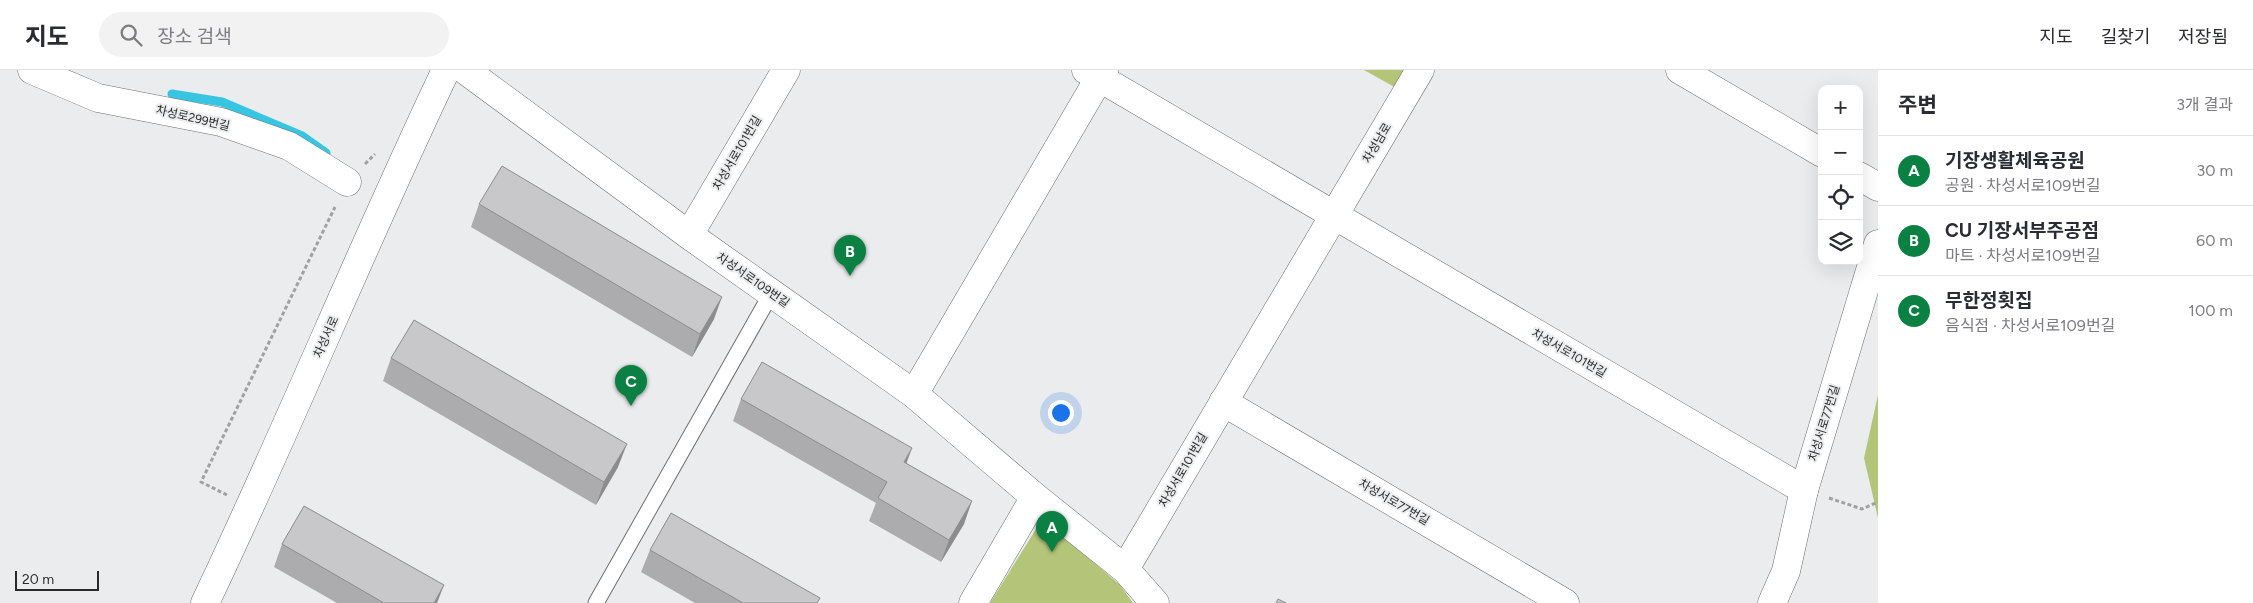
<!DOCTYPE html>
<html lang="ko">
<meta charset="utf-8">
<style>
:root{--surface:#fff;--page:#f2f2f3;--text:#2b2b33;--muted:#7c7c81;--line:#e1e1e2;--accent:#0b8043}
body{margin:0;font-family:Figtree,"Noto Sans KR",sans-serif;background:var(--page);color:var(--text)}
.controls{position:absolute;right:15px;top:15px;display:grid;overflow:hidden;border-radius:10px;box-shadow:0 5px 20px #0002}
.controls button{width:45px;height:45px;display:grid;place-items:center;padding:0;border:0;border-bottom:1px solid var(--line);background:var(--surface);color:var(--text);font:25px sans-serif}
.scale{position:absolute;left:15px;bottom:12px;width:84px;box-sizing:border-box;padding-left:5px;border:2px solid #2a2a2b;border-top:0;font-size:14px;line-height:18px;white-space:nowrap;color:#2a2a2b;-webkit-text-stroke:4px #ebeced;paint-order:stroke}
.you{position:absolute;left:1060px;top:342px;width:18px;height:18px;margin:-12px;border:4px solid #fff;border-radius:50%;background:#1a73e8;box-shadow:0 0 0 8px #1a73e833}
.badge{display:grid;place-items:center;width:32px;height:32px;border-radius:50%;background:var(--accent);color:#fff;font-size:16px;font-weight:700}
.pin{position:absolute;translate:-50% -41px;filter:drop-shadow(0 1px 2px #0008)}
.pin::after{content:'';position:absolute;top:26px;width:18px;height:15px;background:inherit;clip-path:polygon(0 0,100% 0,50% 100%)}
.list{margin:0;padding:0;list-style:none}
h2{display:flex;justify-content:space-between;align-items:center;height:65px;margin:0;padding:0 20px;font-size:21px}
h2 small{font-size:16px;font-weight:400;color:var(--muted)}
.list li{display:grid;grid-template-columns:32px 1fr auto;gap:15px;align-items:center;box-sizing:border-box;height:70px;padding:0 20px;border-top:1px solid var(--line)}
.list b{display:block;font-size:19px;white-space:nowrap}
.list p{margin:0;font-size:16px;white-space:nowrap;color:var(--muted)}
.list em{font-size:16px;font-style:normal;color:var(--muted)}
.icon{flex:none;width:28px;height:28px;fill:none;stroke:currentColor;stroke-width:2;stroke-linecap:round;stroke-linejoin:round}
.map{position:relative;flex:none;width:1878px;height:533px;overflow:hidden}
header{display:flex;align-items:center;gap:30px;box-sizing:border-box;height:70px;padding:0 25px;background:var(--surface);border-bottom:1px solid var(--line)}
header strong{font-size:24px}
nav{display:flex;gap:28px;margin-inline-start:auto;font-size:18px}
.search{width:350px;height:45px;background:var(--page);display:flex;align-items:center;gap:12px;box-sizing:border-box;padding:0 18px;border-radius:28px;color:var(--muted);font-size:19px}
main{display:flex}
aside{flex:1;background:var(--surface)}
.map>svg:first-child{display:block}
.green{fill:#b4c478}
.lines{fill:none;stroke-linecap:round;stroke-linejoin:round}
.stream{stroke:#37c6e1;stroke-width:9}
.lane-casing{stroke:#6e6f70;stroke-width:17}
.street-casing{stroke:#6e6f70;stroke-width:29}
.secondary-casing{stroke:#6e6f70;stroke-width:29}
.path{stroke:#a0a1a2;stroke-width:3;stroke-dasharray:4 2.5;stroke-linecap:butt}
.lane{stroke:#fff;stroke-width:15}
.street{stroke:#fff;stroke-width:28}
.secondary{stroke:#fff;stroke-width:28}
.wall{fill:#acacae}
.shaded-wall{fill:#8c8c8d}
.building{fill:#c8c8ca;stroke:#8c8c8d}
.labels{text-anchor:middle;stroke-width:4;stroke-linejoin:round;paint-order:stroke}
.street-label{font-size:12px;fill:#2a2a2b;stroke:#ebeced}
</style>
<header>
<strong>지도</strong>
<div class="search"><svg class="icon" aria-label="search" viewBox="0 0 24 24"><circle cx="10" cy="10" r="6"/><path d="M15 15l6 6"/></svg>장소 검색</div>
<nav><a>지도</a><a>길찾기</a><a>저장됨</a></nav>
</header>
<main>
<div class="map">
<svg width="1878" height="533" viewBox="0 0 1878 533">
<rect width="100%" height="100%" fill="#ebeced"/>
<g class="green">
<path d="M1364 0H1420L1407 24Z"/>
<path d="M1878 325V448L1864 388Z"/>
<path d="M1043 448 1120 515 1133 533H990Z"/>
</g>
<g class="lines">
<path class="stream" d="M172 24 222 32 302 66 326 83"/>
<defs>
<path id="lane" d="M596 533 772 222"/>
<g id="street">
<path d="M32 0 98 28 221 52 289 76 347 112"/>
<path d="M465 0 689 165 914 324 1035 427 1125 499 1155 533"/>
<path d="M1086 0 1804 420"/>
<path d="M1680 0 1822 83"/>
<path d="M1859 106 1878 117"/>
<path d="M689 165 786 0"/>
<path d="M914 324 1104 0"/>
<path d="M1223 332 1565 533"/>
<path d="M1125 499 1420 0"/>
<path d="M973 533 1035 427"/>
<path d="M1772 533 1786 501 1804 420 1878 174"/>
</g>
<path id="secondary" d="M205 533C289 357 362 176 446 0"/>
</defs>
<use href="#lane" class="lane-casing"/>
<use href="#street" class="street-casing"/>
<use href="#secondary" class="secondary-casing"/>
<g class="path">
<path d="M365 94 375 84"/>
<path d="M227 425 201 412 335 137"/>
<path d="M1829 428 1862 439 1878 432"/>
</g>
<use href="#lane" class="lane"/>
<use href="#street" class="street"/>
<use href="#secondary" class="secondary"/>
</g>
<g class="wall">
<path d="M479 134 714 249 692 287 471 157Z"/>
<path d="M391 288 618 397 596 435 383 311Z"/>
<path d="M741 329 906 393 964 454 941 492 869 451 876 433 733 351Z"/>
<path d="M282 474 437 533H337L274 497Z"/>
<path d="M650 480 818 533H695L641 502Z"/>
</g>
<g class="shaded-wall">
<path d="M722 227 714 249 692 287 700 264Z"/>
<path d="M627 374 618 397 596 435 604 412Z"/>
<path d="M912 378 904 400V392Z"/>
<path d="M972 431 964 454 941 492 949 470Z"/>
<path d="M444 515 437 533H434Z"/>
</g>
<g class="building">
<path d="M502 96 722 227 700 264 479 134Z"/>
<path d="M414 250 627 374 604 412 391 288Z"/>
<path d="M762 292 912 378 904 392 972 431 949 470 878 428 887 412 741 329Z"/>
<path d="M304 436 444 515 434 533H384L282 474Z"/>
<path d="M671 443 820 528 817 533H743L650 480Z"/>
<path d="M1278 529 1286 533H1276Z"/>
</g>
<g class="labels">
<g class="street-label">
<text transform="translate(193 48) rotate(13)" y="4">차성로299번길</text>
<text transform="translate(1377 73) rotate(-59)" y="4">차성남로</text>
<text transform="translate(737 83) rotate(-60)" y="4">차성서로101번길</text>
<text transform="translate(753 210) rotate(35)" y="4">차성서로109번길</text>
<text transform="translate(326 267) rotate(-66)" y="4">차성서로</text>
<text transform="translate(1569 283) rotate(30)" y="4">차성서로101번길</text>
<text transform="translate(1824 353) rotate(-73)" y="4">차성서로77번길</text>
<text transform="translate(1183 400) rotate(-60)" y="4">차성서로101번길</text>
<text transform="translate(1394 432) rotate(30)" y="4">차성서로77번길</text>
</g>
</g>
</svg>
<div class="controls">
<button>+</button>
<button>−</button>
<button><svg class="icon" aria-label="locate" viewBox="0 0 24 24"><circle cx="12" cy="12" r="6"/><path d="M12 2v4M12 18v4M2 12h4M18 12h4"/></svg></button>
<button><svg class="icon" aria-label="layers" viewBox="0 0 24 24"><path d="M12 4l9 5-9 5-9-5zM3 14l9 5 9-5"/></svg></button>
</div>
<div class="scale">20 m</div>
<div class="you"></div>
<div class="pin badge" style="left:1052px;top:482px">A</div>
<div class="pin badge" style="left:850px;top:206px">B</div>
<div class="pin badge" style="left:631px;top:336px">C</div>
</div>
<aside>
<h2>주변<small>3개 결과</small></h2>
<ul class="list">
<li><span class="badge">A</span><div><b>기장생활체육공원</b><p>공원 · 차성서로109번길</p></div><em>30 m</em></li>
<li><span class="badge">B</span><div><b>CU 기장서부주공점</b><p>마트 · 차성서로109번길</p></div><em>60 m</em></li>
<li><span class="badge">C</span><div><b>무한정횟집</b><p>음식점 · 차성서로109번길</p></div><em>100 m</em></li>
</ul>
</aside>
</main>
